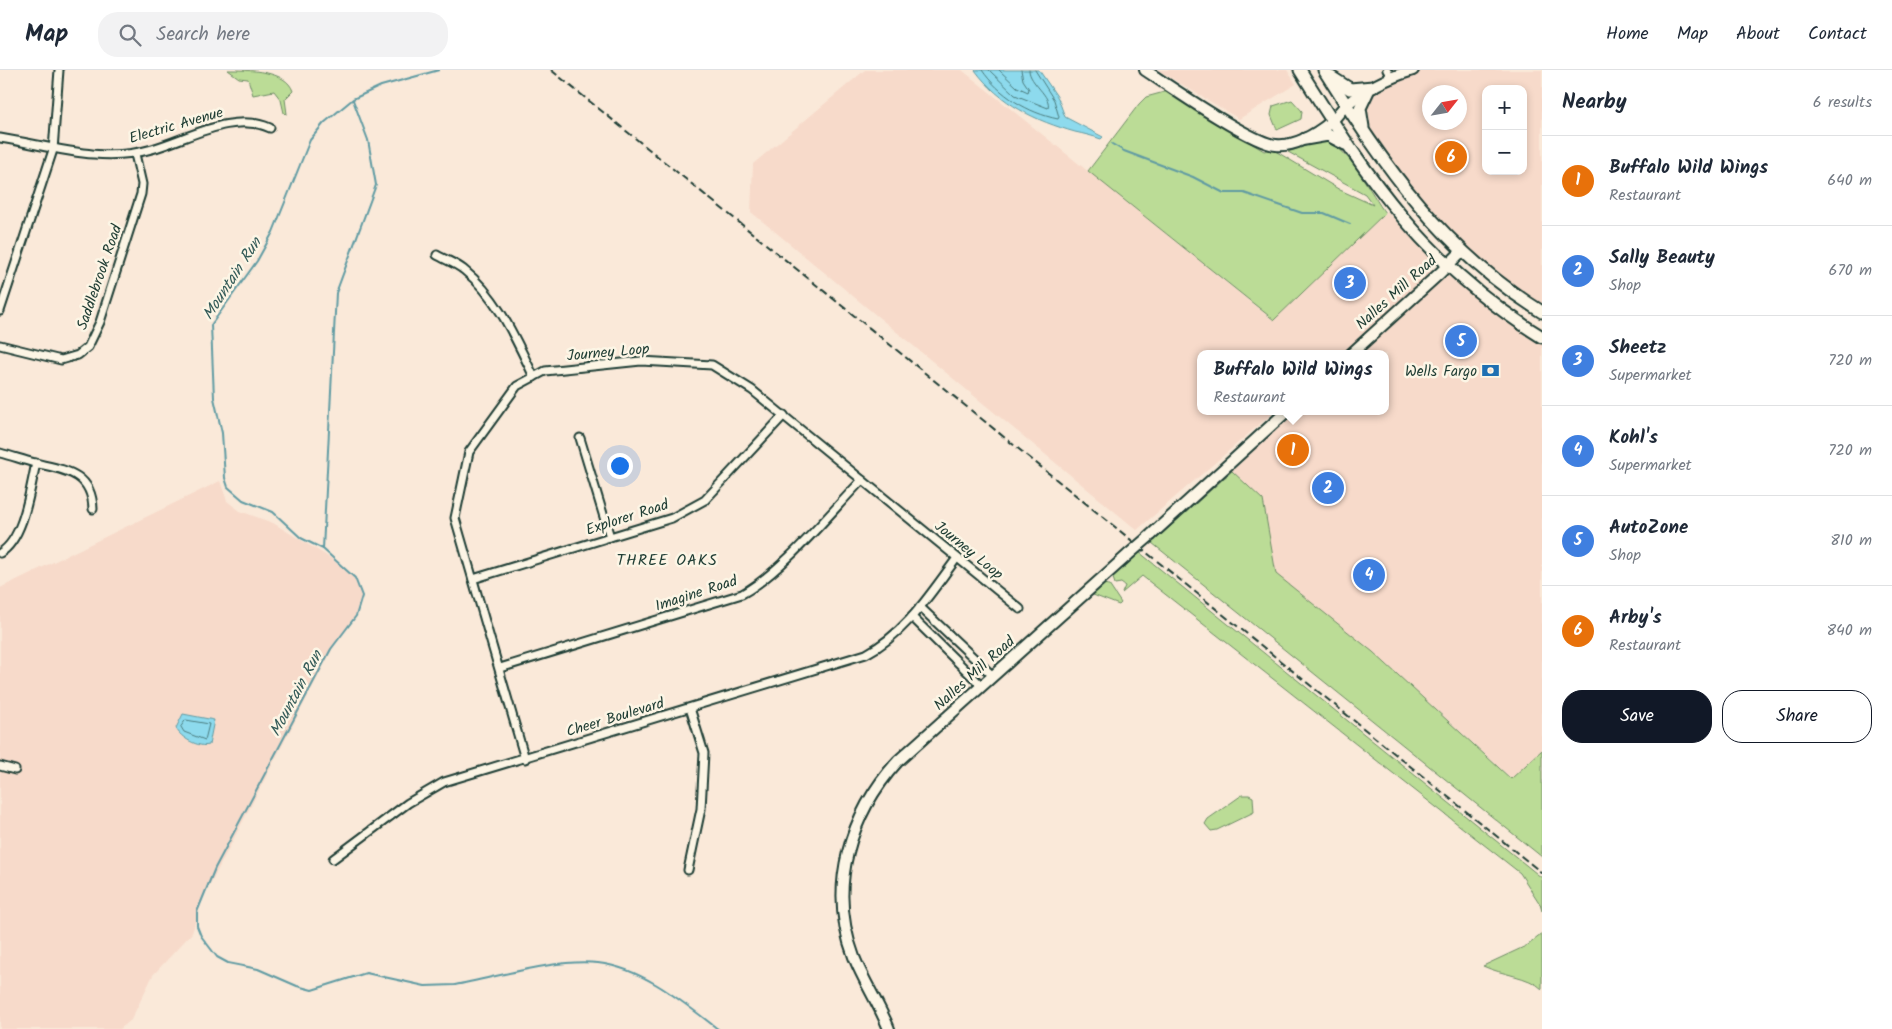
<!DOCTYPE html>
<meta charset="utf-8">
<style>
:root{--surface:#fff;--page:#f2f2f3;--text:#1f2937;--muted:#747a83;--line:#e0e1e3;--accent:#111827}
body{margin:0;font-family:Kalam,sans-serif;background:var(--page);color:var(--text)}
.controls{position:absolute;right:15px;top:15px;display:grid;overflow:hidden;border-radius:10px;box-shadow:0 2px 8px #0003}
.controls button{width:45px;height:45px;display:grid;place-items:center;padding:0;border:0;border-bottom:1px solid var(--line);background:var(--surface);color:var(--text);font:25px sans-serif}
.compass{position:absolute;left:1422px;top:15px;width:45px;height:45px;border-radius:50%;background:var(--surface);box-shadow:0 2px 8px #0003;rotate:59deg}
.you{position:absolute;left:619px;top:395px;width:18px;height:18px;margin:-12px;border:4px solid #fff;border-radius:50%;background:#1a73e8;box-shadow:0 0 0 8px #1a73e833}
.badge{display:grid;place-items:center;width:32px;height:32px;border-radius:50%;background:var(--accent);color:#fff;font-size:16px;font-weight:700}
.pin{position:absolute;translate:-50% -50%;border:2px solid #fff;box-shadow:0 1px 5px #0006}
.popup{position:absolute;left:1197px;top:280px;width:192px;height:65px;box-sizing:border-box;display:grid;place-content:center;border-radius:10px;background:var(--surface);filter:drop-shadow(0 1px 4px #0005);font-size:16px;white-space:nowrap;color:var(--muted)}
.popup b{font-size:19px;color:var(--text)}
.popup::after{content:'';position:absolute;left:50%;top:100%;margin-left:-10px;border:10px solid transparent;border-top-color:var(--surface)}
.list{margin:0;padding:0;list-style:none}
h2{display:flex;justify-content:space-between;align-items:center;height:65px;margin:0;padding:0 20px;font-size:21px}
h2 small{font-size:16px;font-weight:400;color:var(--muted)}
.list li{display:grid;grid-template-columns:32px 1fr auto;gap:15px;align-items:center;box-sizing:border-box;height:90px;padding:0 20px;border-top:1px solid var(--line)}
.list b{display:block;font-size:19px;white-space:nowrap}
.list p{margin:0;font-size:16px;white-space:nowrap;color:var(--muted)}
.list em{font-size:16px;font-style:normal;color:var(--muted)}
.actions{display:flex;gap:10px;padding:15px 20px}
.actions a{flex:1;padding:11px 0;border:1px solid var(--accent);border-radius:20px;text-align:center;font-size:18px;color:var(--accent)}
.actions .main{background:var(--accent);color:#fff}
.icon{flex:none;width:28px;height:28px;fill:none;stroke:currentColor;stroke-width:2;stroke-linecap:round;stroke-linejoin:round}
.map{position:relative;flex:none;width:1542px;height:959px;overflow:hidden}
header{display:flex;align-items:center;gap:30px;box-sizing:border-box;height:70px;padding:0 25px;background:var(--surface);border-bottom:1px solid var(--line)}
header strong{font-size:24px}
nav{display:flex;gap:28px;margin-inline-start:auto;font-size:18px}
.search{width:350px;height:45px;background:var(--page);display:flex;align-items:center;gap:12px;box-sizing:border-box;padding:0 18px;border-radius:20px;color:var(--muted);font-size:19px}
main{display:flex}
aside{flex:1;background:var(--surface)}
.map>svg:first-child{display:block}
.built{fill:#f7daca;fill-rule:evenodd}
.green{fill:#bbdc96;stroke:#6d8c65}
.water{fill:#8ddaed;stroke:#619ba3}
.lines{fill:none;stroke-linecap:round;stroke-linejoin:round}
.shore{stroke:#4b7c7e;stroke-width:1}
.stream{stroke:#619ba3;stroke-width:2}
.street-casing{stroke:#1f3d34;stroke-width:11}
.secondary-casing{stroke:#1f3d34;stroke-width:14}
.primary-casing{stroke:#1f3d34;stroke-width:15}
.street{stroke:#fcf5e5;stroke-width:7}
.secondary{stroke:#fcf5e5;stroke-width:10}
.primary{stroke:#fcf5e5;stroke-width:11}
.rail{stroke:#1f3d34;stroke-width:2;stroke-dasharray:8 4;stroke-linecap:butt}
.secondary-bridge-casing{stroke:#1f3d34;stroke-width:14;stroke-linecap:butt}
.secondary-bridge{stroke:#fcf5e5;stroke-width:10}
.labels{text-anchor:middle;stroke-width:5;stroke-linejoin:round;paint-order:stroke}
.street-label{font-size:15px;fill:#1f3d34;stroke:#fcf5e5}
.poi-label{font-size:15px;fill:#1f3d34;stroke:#fcf5e5;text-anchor:end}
.water-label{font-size:16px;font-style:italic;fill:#355c59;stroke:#fcf5e5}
.neighbourhood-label{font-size:16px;letter-spacing:1px;fill:#1f3d34;stroke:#fcf5e5}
</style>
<header>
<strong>Map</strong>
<div class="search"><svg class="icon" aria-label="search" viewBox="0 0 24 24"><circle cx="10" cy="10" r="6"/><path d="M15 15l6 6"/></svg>Search here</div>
<nav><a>Home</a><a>Map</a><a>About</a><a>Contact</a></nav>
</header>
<main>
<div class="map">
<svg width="1542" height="959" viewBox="0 0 1542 959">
<rect width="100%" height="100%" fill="#fae9d9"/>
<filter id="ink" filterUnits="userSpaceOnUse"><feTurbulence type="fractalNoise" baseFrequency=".02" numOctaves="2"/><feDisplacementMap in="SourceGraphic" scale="10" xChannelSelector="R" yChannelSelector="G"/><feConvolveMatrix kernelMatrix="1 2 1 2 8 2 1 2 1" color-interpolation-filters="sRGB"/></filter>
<g filter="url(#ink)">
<g class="built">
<path d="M865 0H962L1273 250 1387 141 1430 188 1433 196 1430 204 1342 284H1200V341H1275L1137 460 751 142 753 94Z"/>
<path d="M1158 0H1287L1296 14 1239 49Z"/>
<path d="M1414 0H1542V242L1462 181 1346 35ZM1486 19H1523V101H1486ZM1430 22H1460V52H1430Z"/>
<path d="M1448 195 1542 267V680L1512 709 1373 582 1275 504 1263 430 1232 401 1295 341H1386V284H1355Z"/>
<path d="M220 411 227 431 240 441 273 453 332 489 355 508 362 526 356 546 337 570 202 830 192 863 153 905 131 950 120 959H0V518Z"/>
</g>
<g class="green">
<path d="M228 0C248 0 286 0 293 21L285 29 287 44 284 43 281 30 274 21 253 25 248 9 239 8Z"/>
<path d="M1168 21 1249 72 1264 81 1272 79 1340 120 1373 135 1365 124 1288 82 1325 69 1326 72C1345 72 1374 128 1385 143L1274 250 1088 101 1139 34 1146 27Z"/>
<path d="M1292 30 1302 41 1301 49 1277 60 1271 45 1273 36Z"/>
<path d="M1232 401 1263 430 1276 504 1373 582 1511 709 1542 680V787L1152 473Z"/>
<path d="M1139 482 1542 808V841L1540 834 1520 803 1142 506 1122 523 1125 516 1121 513 1115 514 1112 505Z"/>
<path d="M1103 514 1109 515 1121 533 1119 535 1093 525Z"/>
<path d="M1242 725H1249L1253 727 1254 742 1217 760 1211 761 1205 754 1208 749Z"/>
<path d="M1542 864V919C1529 906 1502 905 1483 896L1528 875Z"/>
</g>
<g class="water">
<path d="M975 0H1039L1058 28 1065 47 1103 67 1101 69C1093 66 1084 64 1075 62 1036 51 1000 34 975 0Z"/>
<path d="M183 644 214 650 209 675C199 678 180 668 176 658Z"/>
</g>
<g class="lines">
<g class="shore">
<path d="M982 0C999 25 1028 43 1058 49L1059 47 1054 30 1035 0"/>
<path d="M989 0 1015 25 1048 38C1052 26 1029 13 1029 0"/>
<path d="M999 0 1017 17 1028 22 1029 19 1023 10 1021 0"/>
<path d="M186 650 209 654 205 670 184 662 181 657Z"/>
</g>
<g class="stream">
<path d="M439 0 381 16 353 29 324 53 310 70 273 162 257 191 211 255 214 328 222 363 225 408 228 417 243 430 273 442 301 468 323 479 355 508 362 526 356 546 331 579 215 798 197 842V856L201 866 217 887 228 893 258 899 297 916 312 920 366 903 425 916 455 915C498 907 556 888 598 893 643 898 684 933 718 959"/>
<path d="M1112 74 1124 81 1193 107 1224 123H1244L1302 143H1324L1350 154"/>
<path d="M323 479 336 223 376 115 368 70 353 30"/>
</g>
<defs>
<g id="street">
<path d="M1387 0 1392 8"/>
<path d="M0 68C51 76 101 94 152 79 188 69 233 41 270 58"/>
<path d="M437 185C446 190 457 194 464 200 498 227 516 270 534 307"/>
<path d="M0 241 53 80 59 0"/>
<path d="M0 275 61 290 78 285 88 277 100 252 141 124 142 114 135 84"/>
<path d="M580 368 610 467"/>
<path d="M0 383C12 386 23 390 35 393 64 400 92 402 93 439"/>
<path d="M0 483C24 469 30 419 36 393"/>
<path d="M473 509 672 448 705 430 784 345"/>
<path d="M920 537 993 606"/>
<path d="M912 547 982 616"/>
<path d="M500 598 742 524C782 502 829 444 862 410"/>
<path d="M525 689 455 448 469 382 517 316 545 301 641 291 712 295 752 320 1020 539"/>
<path d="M0 696 15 700"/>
<path d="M333 789 408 733 444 712 866 584C907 562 929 525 957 488"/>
<path d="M688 800 701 739 704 683 690 638"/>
</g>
<g id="secondary">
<path d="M1145 0C1169 16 1252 74 1276 75 1296 77 1316 64 1331 52 1336 47 1341 40 1346 35 1365 19 1390 7 1413 0"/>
<path d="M1351 284 1440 203 1462 181"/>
<path d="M1151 465 1287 341"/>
<path d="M889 959C879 934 864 912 854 887 827 817 850 744 898 691L1129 484"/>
</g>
<g id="primary">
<path d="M1300 0C1369 111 1427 196 1542 267"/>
<path d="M1324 0C1385 97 1442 180 1542 242"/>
<path d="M1331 7 1350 19 1373 17"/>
<path d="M1363 57 1360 38 1369 19"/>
<path d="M1305 69 1328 65 1345 74"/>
</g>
</defs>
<use href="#street" class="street-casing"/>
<use href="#secondary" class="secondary-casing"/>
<use href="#primary" class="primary-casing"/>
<use href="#street" class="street"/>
<use href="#secondary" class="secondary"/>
<use href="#primary" class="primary"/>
<path class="rail" d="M551 0 1542 803"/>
<defs>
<path id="secondary-bridge" d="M1129 484 1151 465"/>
</defs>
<use href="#secondary-bridge" class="secondary-bridge-casing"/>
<use href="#secondary-bridge" class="secondary-bridge"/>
</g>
</g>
<defs>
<symbol id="bank-bare" viewBox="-9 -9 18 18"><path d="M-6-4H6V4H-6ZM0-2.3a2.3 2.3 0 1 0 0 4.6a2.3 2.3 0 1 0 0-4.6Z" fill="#1f6fb2" stroke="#fcf5e5" stroke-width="2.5" paint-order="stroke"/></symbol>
</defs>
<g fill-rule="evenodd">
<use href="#bank-bare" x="1478" y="288" width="25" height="25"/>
</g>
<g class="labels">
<g class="street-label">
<text transform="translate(176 55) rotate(-16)" y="5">Electric Avenue</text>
<text transform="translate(99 207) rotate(-71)" y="5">Saddlebrook Road</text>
<text transform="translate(1396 222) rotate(-42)" y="5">Nalles Mill Road</text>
<text transform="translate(608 282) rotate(-5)" y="5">Journey Loop</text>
<text transform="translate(627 447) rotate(-18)" y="5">Explorer Road</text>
<text transform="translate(969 480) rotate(39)" y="5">Journey Loop</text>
<text transform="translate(696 523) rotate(-18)" y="5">Imagine Road</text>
<text transform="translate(974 603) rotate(-42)" y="5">Nalles Mill Road</text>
<text transform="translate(615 647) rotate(-17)" y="5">Cheer Boulevard</text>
</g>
<g class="poi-label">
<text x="1477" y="306">Wells Fargo</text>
</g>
<g class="water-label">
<text transform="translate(231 208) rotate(-57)" y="6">Mountain Run</text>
<text transform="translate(295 623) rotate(-62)" y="6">Mountain Run</text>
</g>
<g class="neighbourhood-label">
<text x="667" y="495">THREE OAKS</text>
</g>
</g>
</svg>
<div class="controls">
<button>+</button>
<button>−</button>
</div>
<svg class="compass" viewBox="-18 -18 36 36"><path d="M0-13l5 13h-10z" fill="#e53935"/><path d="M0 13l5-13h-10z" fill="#747a83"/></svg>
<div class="you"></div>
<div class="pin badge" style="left:1293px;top:380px;background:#e8710a">1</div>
<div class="popup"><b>Buffalo Wild Wings</b>Restaurant</div>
<div class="pin badge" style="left:1328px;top:418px;background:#3f7fe0">2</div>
<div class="pin badge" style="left:1350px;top:213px;background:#3f7fe0">3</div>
<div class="pin badge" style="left:1369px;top:505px;background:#3f7fe0">4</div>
<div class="pin badge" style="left:1461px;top:271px;background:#3f7fe0">5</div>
<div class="pin badge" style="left:1451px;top:87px;background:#e8710a">6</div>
</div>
<aside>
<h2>Nearby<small>6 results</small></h2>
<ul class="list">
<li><span class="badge" style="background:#e8710a">1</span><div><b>Buffalo Wild Wings</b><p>Restaurant</p></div><em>640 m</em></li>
<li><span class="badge" style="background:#3f7fe0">2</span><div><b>Sally Beauty</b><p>Shop</p></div><em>670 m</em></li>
<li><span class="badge" style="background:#3f7fe0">3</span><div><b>Sheetz</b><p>Supermarket</p></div><em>720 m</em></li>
<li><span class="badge" style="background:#3f7fe0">4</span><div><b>Kohl's</b><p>Supermarket</p></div><em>720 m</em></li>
<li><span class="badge" style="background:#3f7fe0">5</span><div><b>AutoZone</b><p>Shop</p></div><em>810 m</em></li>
<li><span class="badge" style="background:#e8710a">6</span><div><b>Arby's</b><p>Restaurant</p></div><em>840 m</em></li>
</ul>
<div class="actions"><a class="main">Save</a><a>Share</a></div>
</aside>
</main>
